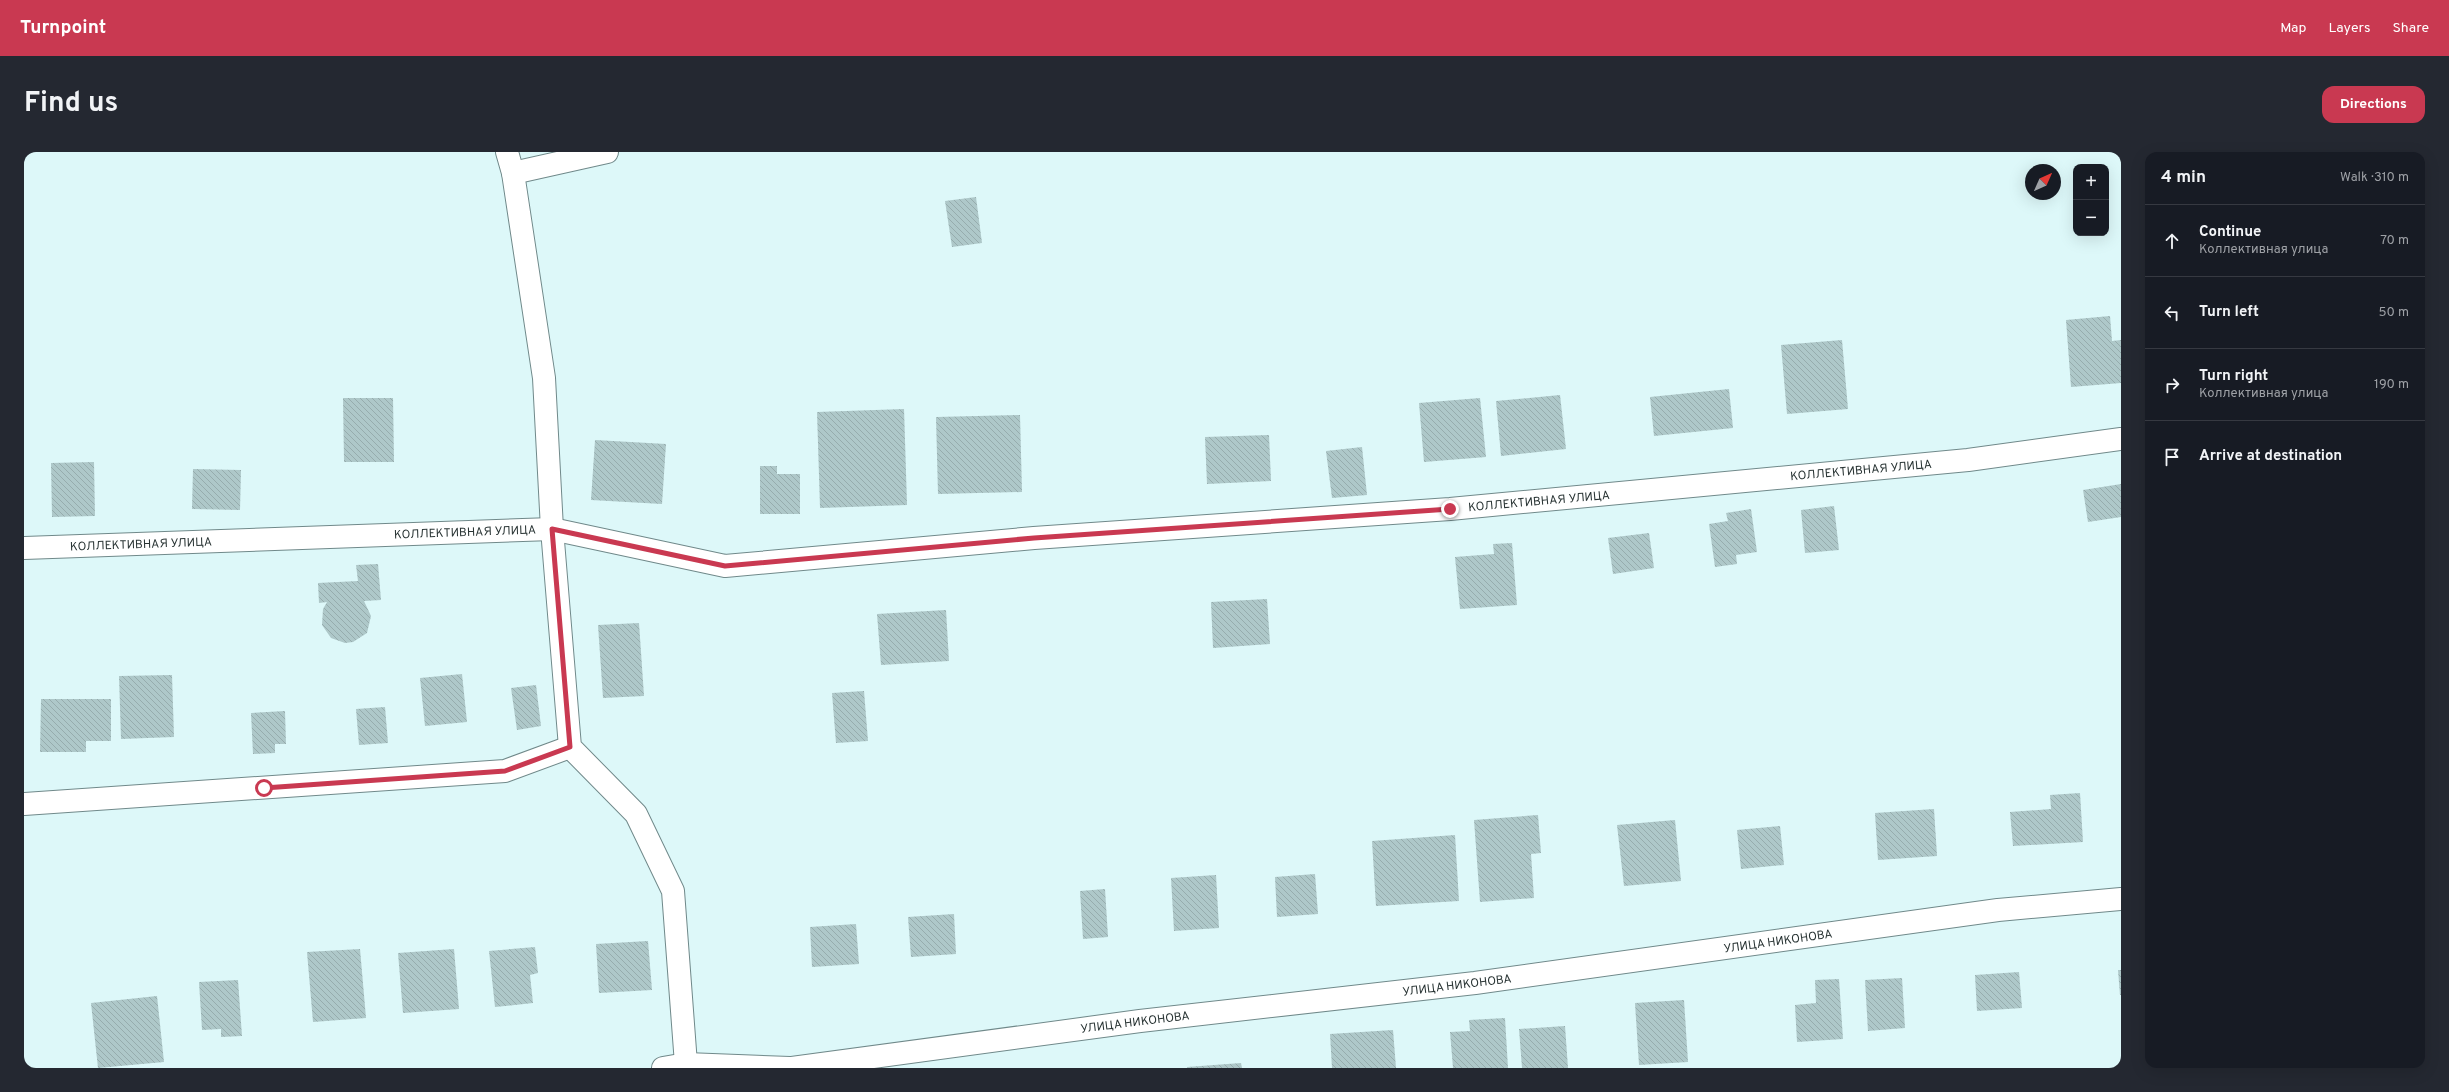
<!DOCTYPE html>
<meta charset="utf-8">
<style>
:root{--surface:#171b24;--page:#242831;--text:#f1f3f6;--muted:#9ea1a6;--line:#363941;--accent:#c93951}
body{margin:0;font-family:Overpass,sans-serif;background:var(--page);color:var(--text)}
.controls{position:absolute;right:12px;top:12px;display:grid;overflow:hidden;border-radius:8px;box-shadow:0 4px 16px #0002}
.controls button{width:36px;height:36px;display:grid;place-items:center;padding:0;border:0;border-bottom:1px solid var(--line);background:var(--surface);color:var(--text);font:20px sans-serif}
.compass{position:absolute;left:2001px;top:12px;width:36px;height:36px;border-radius:50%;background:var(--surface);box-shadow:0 4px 16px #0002;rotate:45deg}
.stop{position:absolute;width:12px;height:12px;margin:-9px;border:3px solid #c93951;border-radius:50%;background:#fff}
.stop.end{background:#c93951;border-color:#fff;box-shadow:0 1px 4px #0008}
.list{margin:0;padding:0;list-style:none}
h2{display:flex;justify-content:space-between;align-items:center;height:52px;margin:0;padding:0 16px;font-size:17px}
h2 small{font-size:13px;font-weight:400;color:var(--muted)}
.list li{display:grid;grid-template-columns:26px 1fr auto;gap:12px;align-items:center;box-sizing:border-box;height:72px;padding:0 16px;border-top:1px solid var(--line)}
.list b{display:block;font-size:15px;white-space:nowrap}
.list p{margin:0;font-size:13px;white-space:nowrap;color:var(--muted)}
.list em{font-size:13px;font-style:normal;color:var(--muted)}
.icon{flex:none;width:22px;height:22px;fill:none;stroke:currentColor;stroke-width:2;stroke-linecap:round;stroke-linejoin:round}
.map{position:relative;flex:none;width:2097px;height:916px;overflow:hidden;border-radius:12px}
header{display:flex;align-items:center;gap:24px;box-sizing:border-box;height:56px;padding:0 20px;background:var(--accent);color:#fff}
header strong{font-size:19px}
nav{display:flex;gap:22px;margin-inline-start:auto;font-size:14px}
.intro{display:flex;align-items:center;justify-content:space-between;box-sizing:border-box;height:96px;padding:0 24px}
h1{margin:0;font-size:28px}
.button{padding:10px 18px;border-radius:12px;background:var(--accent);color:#fff;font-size:14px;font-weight:700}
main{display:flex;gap:24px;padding:0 24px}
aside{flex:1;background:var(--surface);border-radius:12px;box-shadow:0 4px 16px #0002}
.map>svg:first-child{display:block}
.building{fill:url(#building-back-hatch)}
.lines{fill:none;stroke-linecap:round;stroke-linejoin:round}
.street-casing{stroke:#70898a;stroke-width:24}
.street{stroke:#fff;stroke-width:22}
.route{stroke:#c93951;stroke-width:5}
.labels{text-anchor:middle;stroke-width:3.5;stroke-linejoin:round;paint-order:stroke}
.street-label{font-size:12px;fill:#293434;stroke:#fff}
</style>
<header>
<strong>Turnpoint</strong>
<nav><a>Map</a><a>Layers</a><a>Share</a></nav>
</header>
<div class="intro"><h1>Find us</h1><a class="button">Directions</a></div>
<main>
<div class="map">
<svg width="2097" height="916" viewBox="0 0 2097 916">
<defs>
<pattern id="building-back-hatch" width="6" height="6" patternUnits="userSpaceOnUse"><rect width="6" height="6" fill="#aec8c9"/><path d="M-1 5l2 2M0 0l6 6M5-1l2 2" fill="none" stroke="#96acad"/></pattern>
</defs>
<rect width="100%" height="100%" fill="#ddf8f9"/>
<g class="building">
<path d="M952 45 958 91 928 95 921 49Z"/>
<path d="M2086 164 2088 189 2097 188V231L2047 235 2042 168Z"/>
<path d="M1818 188 1824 257 1763 262 1757 193Z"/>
<path d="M1705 237 1709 276 1630 284 1626 245Z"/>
<path d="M1536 243 1542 297 1477 304 1472 249Z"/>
<path d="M319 246H369L370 310H320Z"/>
<path d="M1456 246 1462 305 1400 310 1395 251Z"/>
<path d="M880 257 883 353 796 356 793 260Z"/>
<path d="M996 263 998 340 914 342 912 265Z"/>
<path d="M1245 283 1247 329 1183 332 1181 285Z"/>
<path d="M571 288 642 292 638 352 567 348Z"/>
<path d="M1338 295 1343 343 1308 346 1302 299Z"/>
<path d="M70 310 71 364 28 365 27 311Z"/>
<path d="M736 314H753V322H776V362H736Z"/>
<path d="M169 317 217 318 216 358 168 357Z"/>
<path d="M2097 332V365L2064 370 2059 338Z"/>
<path d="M1810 354 1815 398 1781 401 1777 358Z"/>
<path d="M1727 357 1733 400 1712 403 1713 412 1691 415 1685 372 1704 369 1702 361Z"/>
<path d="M1625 381 1630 416 1589 422 1584 386Z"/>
<path d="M1488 391 1493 453 1436 457 1431 405 1470 402 1469 392Z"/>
<path d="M354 412 357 448 340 449 347 464 343 481 329 490 321 491 307 486 298 473 299 457 303 450 295 451 294 431 334 429 332 413Z"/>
<path d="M1243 447 1246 492 1189 496 1187 450Z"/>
<path d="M922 458 925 509 857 513 853 462Z"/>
<path d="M615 471 620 544 579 546 574 473Z"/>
<path d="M438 522 443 570 401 574 396 526Z"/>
<path d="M148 523 150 585 97 587 95 524Z"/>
<path d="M512 533 517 574 493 578 487 536Z"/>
<path d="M840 539 844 589 812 591 808 541Z"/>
<path d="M17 547H87V589H62V600H16Z"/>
<path d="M361 555 364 591 335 593 332 557Z"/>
<path d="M261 559 262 592H251V601L229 602 227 561Z"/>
<path d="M2056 641 2059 690 1989 694 1986 660 2027 657 2026 643Z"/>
<path d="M1910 657 1913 704 1854 708 1851 661Z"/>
<path d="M1514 663 1517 701 1507 702 1510 746 1456 750 1450 668Z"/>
<path d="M1651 668 1657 729 1600 734 1593 673Z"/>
<path d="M1756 674 1760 713 1717 717 1713 678Z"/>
<path d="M1431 683 1435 749 1352 754 1348 689Z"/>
<path d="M1291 722 1294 762 1253 765 1251 725Z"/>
<path d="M1192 723 1195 776 1150 779 1147 726Z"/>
<path d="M1081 737 1084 785 1059 787 1056 739Z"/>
<path d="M930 762 932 802 887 805 884 765Z"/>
<path d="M832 772 835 812 788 815 786 775Z"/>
<path d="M624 789 628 838 575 841 572 792Z"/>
<path d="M511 795 514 821 506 823 509 851 471 855 465 799Z"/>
<path d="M336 797 342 866 289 870 283 800Z"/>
<path d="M430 797 435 857 379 861 374 801Z"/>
<path d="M2094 818H2097V843H2096Z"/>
<path d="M1995 820 1998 856 1953 859 1951 823Z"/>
<path d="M1878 826 1881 876 1844 879 1841 828Z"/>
<path d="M1815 827 1819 887 1773 890 1771 853 1792 851 1791 828Z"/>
<path d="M214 828 218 884 197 885V877L178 878 175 830Z"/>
<path d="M133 844 140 910 74 916 67 851Z"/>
<path d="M1660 848 1664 910 1615 913 1611 851Z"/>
<path d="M1481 866 1484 916H1429L1426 880 1446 879 1445 868Z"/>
<path d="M1541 874 1544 916H1498L1495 877Z"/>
<path d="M1369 878 1372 916H1308L1306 882Z"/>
<path d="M1217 911 1218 916H1163V915Z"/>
</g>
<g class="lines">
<defs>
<g id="street">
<path d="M483 0 489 21 520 226 528 377 546 595 612 662 649 739 662 912"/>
<path d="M489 21 583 0"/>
<path d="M0 396 528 377 701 414 1010 386 1426 357 1944 308 2097 287"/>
<path d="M0 652 481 619 546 595"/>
<path d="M639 916 662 912 766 916"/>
<path d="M768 916 1116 869 1451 831 1974 758 2097 747"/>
</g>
</defs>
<use href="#street" class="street-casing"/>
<use href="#street" class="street"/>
</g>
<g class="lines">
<path class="route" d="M240 636 481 619 546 595 528 377 701 414 1010 386 1426 357"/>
</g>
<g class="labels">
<g class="street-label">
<text transform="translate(1837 318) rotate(-5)" y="4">КОЛЛЕКТИВНАЯ УЛИЦА</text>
<text transform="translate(1515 349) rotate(-5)" y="4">КОЛЛЕКТИВНАЯ УЛИЦА</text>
<text transform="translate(441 380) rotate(-2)" y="4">КОЛЛЕКТИВНАЯ УЛИЦА</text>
<text transform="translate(117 392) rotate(-2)" y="4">КОЛЛЕКТИВНАЯ УЛИЦА</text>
<text transform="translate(1754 789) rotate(-8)" y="4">УЛИЦА НИКОНОВА</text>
<text transform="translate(1433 833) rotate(-7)" y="4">УЛИЦА НИКОНОВА</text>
<text transform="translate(1111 870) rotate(-7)" y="4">УЛИЦА НИКОНОВА</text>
</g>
</g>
</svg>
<div class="controls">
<button>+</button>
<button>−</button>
</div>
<svg class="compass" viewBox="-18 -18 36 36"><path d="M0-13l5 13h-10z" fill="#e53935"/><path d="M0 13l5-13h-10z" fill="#9ea1a6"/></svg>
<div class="stop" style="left:240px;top:636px"></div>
<div class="stop end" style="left:1426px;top:357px"></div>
</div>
<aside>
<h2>4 min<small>Walk · 310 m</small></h2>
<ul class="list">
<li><svg class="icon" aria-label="ahead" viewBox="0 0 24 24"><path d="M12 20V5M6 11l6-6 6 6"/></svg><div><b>Continue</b><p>Коллективная улица</p></div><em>70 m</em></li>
<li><svg class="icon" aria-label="left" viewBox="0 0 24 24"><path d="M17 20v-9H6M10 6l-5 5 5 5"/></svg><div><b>Turn left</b></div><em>50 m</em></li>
<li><svg class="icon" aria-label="right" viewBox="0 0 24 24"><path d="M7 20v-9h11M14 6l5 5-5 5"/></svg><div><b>Turn right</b><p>Коллективная улица</p></div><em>190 m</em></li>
<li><svg class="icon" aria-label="arrive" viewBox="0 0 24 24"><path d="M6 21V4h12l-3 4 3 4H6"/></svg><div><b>Arrive at destination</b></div></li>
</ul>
</aside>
</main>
